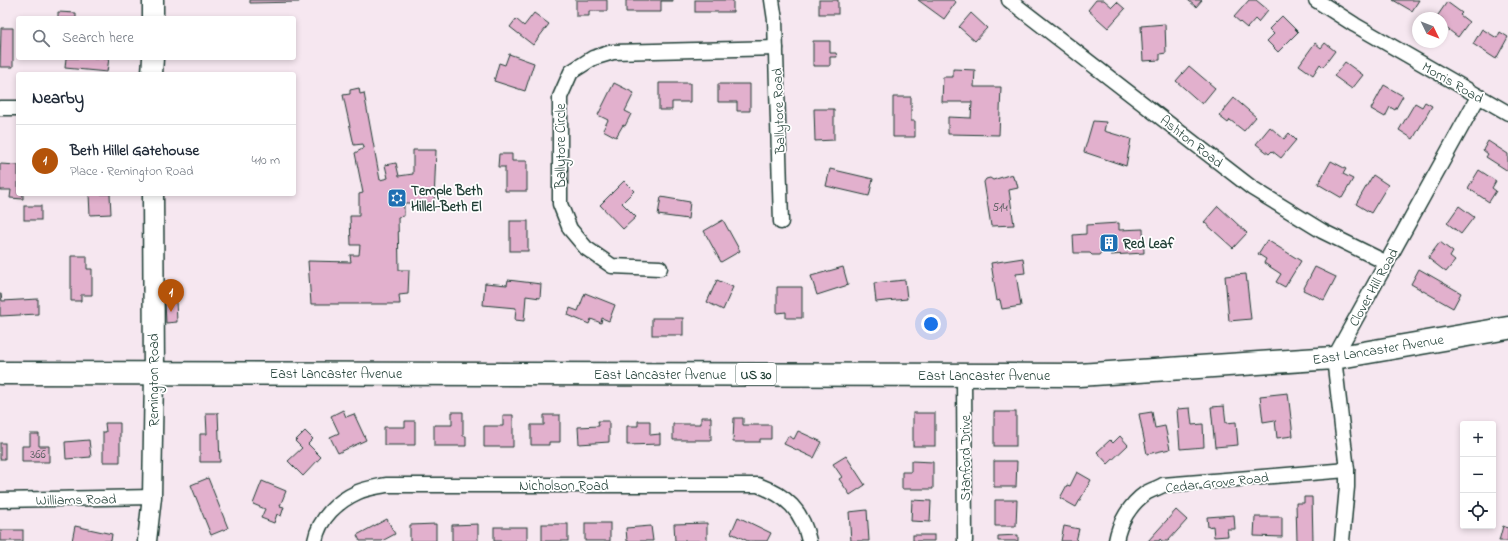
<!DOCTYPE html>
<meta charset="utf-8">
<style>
:root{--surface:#fff;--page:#f2f2f3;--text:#1f2937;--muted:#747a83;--line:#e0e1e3;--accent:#b45309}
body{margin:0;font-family:"Indie Flower",sans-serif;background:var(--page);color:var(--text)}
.controls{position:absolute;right:12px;bottom:12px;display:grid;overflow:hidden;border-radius:4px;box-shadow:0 2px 6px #0003}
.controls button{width:36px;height:36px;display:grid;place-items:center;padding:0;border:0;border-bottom:1px solid var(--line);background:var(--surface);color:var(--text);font:20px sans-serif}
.compass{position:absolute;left:1412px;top:12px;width:36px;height:36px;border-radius:50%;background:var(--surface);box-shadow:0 2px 6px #0003;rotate:133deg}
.you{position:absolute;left:931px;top:324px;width:14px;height:14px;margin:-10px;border:3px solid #fff;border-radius:50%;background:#1a73e8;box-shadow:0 0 0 6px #1a73e833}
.badge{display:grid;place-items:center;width:26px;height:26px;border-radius:50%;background:var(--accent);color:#fff;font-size:13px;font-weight:700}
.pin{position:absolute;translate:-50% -33px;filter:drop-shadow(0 1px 2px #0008)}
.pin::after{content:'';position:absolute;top:21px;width:14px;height:12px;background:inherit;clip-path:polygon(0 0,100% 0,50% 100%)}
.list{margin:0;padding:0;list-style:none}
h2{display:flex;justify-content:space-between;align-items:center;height:52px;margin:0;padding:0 16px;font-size:17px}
h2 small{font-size:13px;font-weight:400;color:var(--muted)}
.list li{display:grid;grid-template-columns:26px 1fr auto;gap:12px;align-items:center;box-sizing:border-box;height:72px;padding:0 16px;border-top:1px solid var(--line)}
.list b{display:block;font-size:15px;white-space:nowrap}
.list p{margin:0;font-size:13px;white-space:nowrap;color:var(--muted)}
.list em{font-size:13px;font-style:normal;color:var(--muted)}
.icon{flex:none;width:22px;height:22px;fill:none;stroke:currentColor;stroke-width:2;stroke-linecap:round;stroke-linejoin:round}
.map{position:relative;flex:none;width:1508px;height:541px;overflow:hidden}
.search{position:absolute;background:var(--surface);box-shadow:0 2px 6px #0003;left:16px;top:16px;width:280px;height:44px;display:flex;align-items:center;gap:10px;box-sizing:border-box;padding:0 14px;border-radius:4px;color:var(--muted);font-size:15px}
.panel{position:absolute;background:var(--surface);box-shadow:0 2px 6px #0003;left:16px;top:72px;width:280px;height:124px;border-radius:4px}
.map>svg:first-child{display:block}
.building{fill:#e2b0cd;stroke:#1f3d34}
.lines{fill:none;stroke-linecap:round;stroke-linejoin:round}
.minor-casing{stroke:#1f3d34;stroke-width:17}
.tertiary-casing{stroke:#1f3d34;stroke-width:21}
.secondary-casing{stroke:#1f3d34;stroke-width:23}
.trunk-casing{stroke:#1f3d34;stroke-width:25}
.minor{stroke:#fff;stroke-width:14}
.tertiary{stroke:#fff;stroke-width:18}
.secondary{stroke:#fff;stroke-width:20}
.trunk{stroke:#fff;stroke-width:22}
.labels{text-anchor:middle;stroke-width:3.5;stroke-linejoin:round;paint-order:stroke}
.number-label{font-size:12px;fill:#505a5a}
.shield{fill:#fff;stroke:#627771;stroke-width:1}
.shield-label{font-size:13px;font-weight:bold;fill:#1f3d34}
.street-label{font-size:14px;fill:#1f3d34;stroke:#fff}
.poi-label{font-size:14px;font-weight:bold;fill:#1f3d34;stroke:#fff;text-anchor:start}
</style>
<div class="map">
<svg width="1508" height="541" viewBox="0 0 1508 541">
<rect width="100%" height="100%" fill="#f6e7f0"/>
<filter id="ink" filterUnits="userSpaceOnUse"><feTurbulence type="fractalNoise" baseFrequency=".025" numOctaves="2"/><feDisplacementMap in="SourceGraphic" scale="8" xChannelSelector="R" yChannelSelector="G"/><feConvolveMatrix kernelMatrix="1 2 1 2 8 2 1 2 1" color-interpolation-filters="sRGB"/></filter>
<g filter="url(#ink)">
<g class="building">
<path d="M250 0H299V2L250 3Z"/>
<path d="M576 0H607V11H589V16H576Z"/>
<path d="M626 0H673V1H661V12H626Z"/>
<rect x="695" y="0" width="38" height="12"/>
<rect x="819" y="0" width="19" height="14"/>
<path d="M918 0H953L956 2 944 19Z"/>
<path d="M1096 0H1104L1112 7 1117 2 1125 9 1108 28 1088 10Z"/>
<path d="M1188 0H1202L1196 7Z"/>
<path d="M1249 0H1256L1268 10 1258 22 1255 19 1247 28 1234 17Z"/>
<path d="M1393 0H1419L1412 11Z"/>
<path d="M1447 2 1462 13 1460 15 1469 22 1458 37 1445 27 1442 30V18H1436Z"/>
<path d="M58 12 76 13V18H58Z"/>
<path d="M534 13 549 24 533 45 510 27 516 19 524 26Z"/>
<path d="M971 13 987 28 975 41 959 27Z"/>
<path d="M1282 16 1298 32 1278 52 1267 41 1274 34 1269 29Z"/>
<path d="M1165 24 1166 53 1160 54V60L1143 61 1141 26Z"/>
<path d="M1 28H13V67H0Z"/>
<path d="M1482 29 1497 38 1500 32 1508 37 1496 59 1473 44Z"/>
<path d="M813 41H830V53H836L837 57H830V66H813Z"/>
<path d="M1315 43 1321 48 1325 43 1335 51 1323 67 1320 64 1313 75 1299 65Z"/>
<path d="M509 54 534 63 525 91 494 81 499 63 505 65Z"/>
<path d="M66 58H109L107 72 65 68Z"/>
<path d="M1345 62 1363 75 1352 89 1334 76Z"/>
<path d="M1189 66 1215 88 1202 104 1176 81Z"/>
<path d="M953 69 975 70 974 87H1001L999 135 948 134V117L971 118 972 102H942L943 77H953Z"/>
<path d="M614 83 634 93 625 111 631 114 625 126 623 125 616 137 603 130 608 120 598 115Z"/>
<path d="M659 83H690V102H672V110H659Z"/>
<path d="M718 84H750V111H737V102H718Z"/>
<path d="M1384 85 1403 96 1395 110 1390 107 1385 117 1371 109Z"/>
<path d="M359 88 360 94 364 93 380 180 388 178 385 165 396 163 399 176 413 174V150H436L434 203H404V216L398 217 399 270H409L408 294 399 295 400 304H311L308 261 351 262 350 255H359L360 245H351L350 216H359V194L363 193 355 153 364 148 363 144 354 145 343 95 350 94V90Z"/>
<path d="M893 97H911V121H915V137H893Z"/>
<path d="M1234 98 1256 117 1244 131 1230 120 1228 123 1219 116Z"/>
<path d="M1425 102 1432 106 1413 139 1399 130 1415 103 1422 107Z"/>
<path d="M814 109H834V140L815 141Z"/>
<path d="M1093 121 1106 122 1104 131 1131 139 1126 166 1084 152Z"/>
<path d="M1270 127 1284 139 1289 133 1296 140 1281 158 1272 151 1269 154 1256 144Z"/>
<path d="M1488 141 1508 154V171L1486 157 1488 154 1483 150Z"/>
<path d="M499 154H512V161H527V191H505V167H498Z"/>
<path d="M1331 161 1346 169 1343 174 1353 179 1342 198 1318 184Z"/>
<path d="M0 164 18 165V194H23V199L10 198 11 190H0Z"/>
<path d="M830 169 873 179 869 196 826 186Z"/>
<path d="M1479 170 1496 181 1492 188 1496 191 1489 202 1468 188Z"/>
<path d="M1012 174 1014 180H1016L1018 188 1009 190 1014 225 991 226 984 182 986 179 990 178 993 180Z"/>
<path d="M1373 175 1388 185 1371 213 1356 204Z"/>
<path d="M624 181 634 191 622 203 636 217 623 229 600 205Z"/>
<path d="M89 194H110L111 214 90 215Z"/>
<path d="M661 197 690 202 688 219 658 215Z"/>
<rect x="24" y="206" width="17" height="14"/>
<path d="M1218 206 1247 233 1233 248 1204 222Z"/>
<path d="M1459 206 1474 217 1461 234 1447 223Z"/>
<path d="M723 220 740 251 721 262 704 231Z"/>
<rect x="510" y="221" width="18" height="30"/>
<path d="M1119 223V230L1143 229 1144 253 1111 255V251H1102L1099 255H1092L1090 253H1074L1073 235 1086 234V225Z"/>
<path d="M1267 240 1301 261 1285 287 1276 282 1281 274 1264 263 1266 259 1258 254Z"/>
<path d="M1440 242 1453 252 1450 257 1455 261 1446 272 1428 258Z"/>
<path d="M71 256H87V269H92V295H81V301H71Z"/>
<path d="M1023 258 1025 273 1016 274 1021 306 1002 309 1000 300 997 301 991 263Z"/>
<path d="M843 267 848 285 817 295 811 276Z"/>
<path d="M1315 267 1336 277 1324 300 1303 290Z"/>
<path d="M1419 269 1461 293 1453 308 1411 284Z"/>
<path d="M1246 274 1251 319 1229 321 1225 276Z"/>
<path d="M508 280 541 284 540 298 526 296 524 321 515 320 516 308 483 305 485 283 507 285Z"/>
<path d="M717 280 733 287 723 310 707 302Z"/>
<path d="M905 280 907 299 876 302 874 283Z"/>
<path d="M777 287H802V318H786V312L777 313Z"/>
<path d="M585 293 615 305 609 321 602 318 601 323 591 319 589 324 568 315 570 308 578 311Z"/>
<path d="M0 294H1L2 301 38 299V314L0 316Z"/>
<path d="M165 301H176L177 322 166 323Z"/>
<rect x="652" y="318" width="31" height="17"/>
<path d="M1288 393 1293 436 1277 438 1275 420 1263 422 1260 396Z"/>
<path d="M1224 406 1226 423 1236 422 1238 445 1215 447 1211 407Z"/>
<path d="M1190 408 1192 425 1203 424 1204 447 1180 449 1177 409Z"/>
<path d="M343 410 346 417 354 414 366 440 338 453 330 437 339 433 331 416Z"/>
<path d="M452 412H463V436H466V446H434V425H452Z"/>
<rect x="994" y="412" width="22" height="34"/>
<path d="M1152 412 1155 428 1165 426 1170 449 1147 454 1139 414Z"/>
<path d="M206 413H218L220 462H200V434H207Z"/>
<rect x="913" y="413" width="22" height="33"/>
<path d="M503 415H513V447H484V426H503Z"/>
<path d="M544 415H560V442H549V445H531V425H544Z"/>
<path d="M701 417H711V440H673V424H701Z"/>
<path d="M734 418H743V425H771V439H760V442H733Z"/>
<path d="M405 421H415V445H384V427H405Z"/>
<path d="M598 421H609V442L579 444 578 427 599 426Z"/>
<path d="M638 421H650V435L660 434V444L627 445V426H638Z"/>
<path d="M105 423H120V462H103V432H106Z"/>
<path d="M305 431 313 439 308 444 321 457 303 476 288 461 302 448 295 441Z"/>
<path d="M798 431 822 442 814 458 784 444 788 436 794 439Z"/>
<path d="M30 434H39V446H49V462H22V446H30Z"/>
<path d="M1120 436 1128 445 1108 464 1097 452 1110 440 1113 443Z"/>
<path d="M89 440 91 457 66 459 65 442Z"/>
<rect x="0" y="443" width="5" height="16"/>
<path d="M846 456 865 485 850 495 839 479 842 477 833 464Z"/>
<path d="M911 461 933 462V489H902V472H911Z"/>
<path d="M994 461H1017L1016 487H994Z"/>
<path d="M1077 472 1091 480 1076 507 1060 498 1067 485 1070 486Z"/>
<path d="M208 478 228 528 211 535 191 485Z"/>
<path d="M262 481 286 491 280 506 284 507 281 516 277 514 274 523 261 518 265 509 253 504Z"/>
<path d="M1304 497H1312L1313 541H1297L1296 503H1304Z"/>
<path d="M912 500 931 501 930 522 911 521Z"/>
<path d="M995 500H1017L1016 526H995Z"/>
<path d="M867 510 869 541H851L849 512Z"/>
<path d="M1176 510 1187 520 1168 541H1162L1160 539 1159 541H1148Z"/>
<path d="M1234 515 1235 529H1227L1228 536 1214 537 1213 526 1208 527 1207 517Z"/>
<path d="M738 517 771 533 767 541H748L731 533Z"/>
<path d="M1255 517H1282V537L1254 536Z"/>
<path d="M387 519 395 534 382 541H360L357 535Z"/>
<rect x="585" y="523" width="25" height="18"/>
<path d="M707 523V541H675L674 524Z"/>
<path d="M436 524V541H410V525Z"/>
<path d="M478 524V541H452V525Z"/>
<rect x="542" y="524" width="26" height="17"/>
<path d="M75 526 112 534 111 541H72Z"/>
<path d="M651 526 653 541H627L626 528Z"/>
<path d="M1064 526 1079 529 1076 541H1061Z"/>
<path d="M1503 526 1508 528V541H1499Z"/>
<rect x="494" y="527" width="33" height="14"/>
<rect x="0" y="530" width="23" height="11"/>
<rect x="913" y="535" width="21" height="6"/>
<path d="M1018 535V541H998V536Z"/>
</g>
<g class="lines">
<defs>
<g id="minor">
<path d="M772 0 775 20 781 222"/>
<path d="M1009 0 1252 188 1322 231 1387 263"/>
<path d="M1316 0 1355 25 1508 113"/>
<path d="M0 108H18"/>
<path d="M660 268 612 266 586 248 570 229 560 204V97L571 72 593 58 613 52 776 48"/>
<path d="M964 375 965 541"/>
<path d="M0 500 152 497"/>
<path d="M315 541C319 518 338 501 358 492 367 488 377 487 386 485H758C787 496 802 510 809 541"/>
<path d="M1116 541C1119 523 1130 504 1146 493 1151 490 1158 488 1163 485L1347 470"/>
<path d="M1342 541 1347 487V470L1334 358 1478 97"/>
</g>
<path id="tertiary" d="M147 541 152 497 154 373"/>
<g id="secondary">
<path d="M153 18V0"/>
<path d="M152 74 153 58"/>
<path d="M153 194 154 373"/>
</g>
<path id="trunk" d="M0 373 1079 375 1334 358 1508 328"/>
</defs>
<use href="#minor" class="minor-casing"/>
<use href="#tertiary" class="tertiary-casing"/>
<use href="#secondary" class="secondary-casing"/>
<use href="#trunk" class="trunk-casing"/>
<use href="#minor" class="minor"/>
<use href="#tertiary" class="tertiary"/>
<use href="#secondary" class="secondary"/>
<use href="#trunk" class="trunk"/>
</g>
</g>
<defs>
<symbol id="synagogue-square" viewBox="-11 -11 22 22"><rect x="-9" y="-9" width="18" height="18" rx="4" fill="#1f6fb2" stroke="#fff"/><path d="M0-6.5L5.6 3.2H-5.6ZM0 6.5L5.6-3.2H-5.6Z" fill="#fff"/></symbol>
<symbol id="building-square" viewBox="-11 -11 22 22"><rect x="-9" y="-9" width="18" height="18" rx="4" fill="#1f6fb2" stroke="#fff"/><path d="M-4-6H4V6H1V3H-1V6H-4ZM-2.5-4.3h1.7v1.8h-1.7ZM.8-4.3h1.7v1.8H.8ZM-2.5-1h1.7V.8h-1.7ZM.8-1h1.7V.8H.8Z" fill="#fff"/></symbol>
</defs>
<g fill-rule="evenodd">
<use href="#synagogue-square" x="386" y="187" width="22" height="22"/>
<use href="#building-square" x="1098" y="232" width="22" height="22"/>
</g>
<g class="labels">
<g class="number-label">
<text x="1000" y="211">514</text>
<text x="38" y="458">366</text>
</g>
<rect class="shield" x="736" y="363" width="40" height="22" rx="3"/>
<g class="shield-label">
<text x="756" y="379">US 30</text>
</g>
<g class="street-label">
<text transform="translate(1453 82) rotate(30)" y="5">Morris Road</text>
<text transform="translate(778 111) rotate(-92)" y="5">Ballytore Road</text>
<text transform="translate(1192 141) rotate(38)" y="5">Ashton Road</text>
<text transform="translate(560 146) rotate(-90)" y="5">Ballytore Circle</text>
<text transform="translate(1373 287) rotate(-61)" y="5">Clover Hill Road</text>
<text transform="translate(1378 349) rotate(-9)" y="5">East Lancaster Avenue</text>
<text x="336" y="378">East Lancaster Avenue</text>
<text x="660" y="379">East Lancaster Avenue</text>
<text x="984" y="380">East Lancaster Avenue</text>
<text transform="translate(153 380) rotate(-90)" y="5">Remington Road</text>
<text transform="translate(965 458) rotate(-90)" y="5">Stanford Drive</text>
<text transform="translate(1217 482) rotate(-6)" y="5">Cedar Grove Road</text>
<text x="564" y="490">Nicholson Road</text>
<text transform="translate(76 499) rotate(-1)" y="5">Williams Road</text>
</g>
<g class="poi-label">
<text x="411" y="195">Temple Beth<tspan x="411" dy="16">Hillel-Beth El</tspan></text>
<text x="1123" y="248">Red Leaf</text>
</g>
</g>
</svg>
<div class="controls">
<button>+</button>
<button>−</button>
<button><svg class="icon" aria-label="locate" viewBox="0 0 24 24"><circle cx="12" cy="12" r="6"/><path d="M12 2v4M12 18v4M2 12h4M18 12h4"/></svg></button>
</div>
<svg class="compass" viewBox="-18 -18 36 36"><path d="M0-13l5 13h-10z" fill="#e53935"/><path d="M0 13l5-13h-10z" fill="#747a83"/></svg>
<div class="you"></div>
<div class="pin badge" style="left:171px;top:312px">1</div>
<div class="search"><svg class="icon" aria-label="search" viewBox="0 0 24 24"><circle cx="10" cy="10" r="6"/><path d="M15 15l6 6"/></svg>Search here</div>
<section class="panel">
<h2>Nearby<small></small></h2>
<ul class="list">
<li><span class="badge">1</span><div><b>Beth Hillel Gatehouse</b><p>Place · Remington Road</p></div><em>410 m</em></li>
</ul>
</section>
</div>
